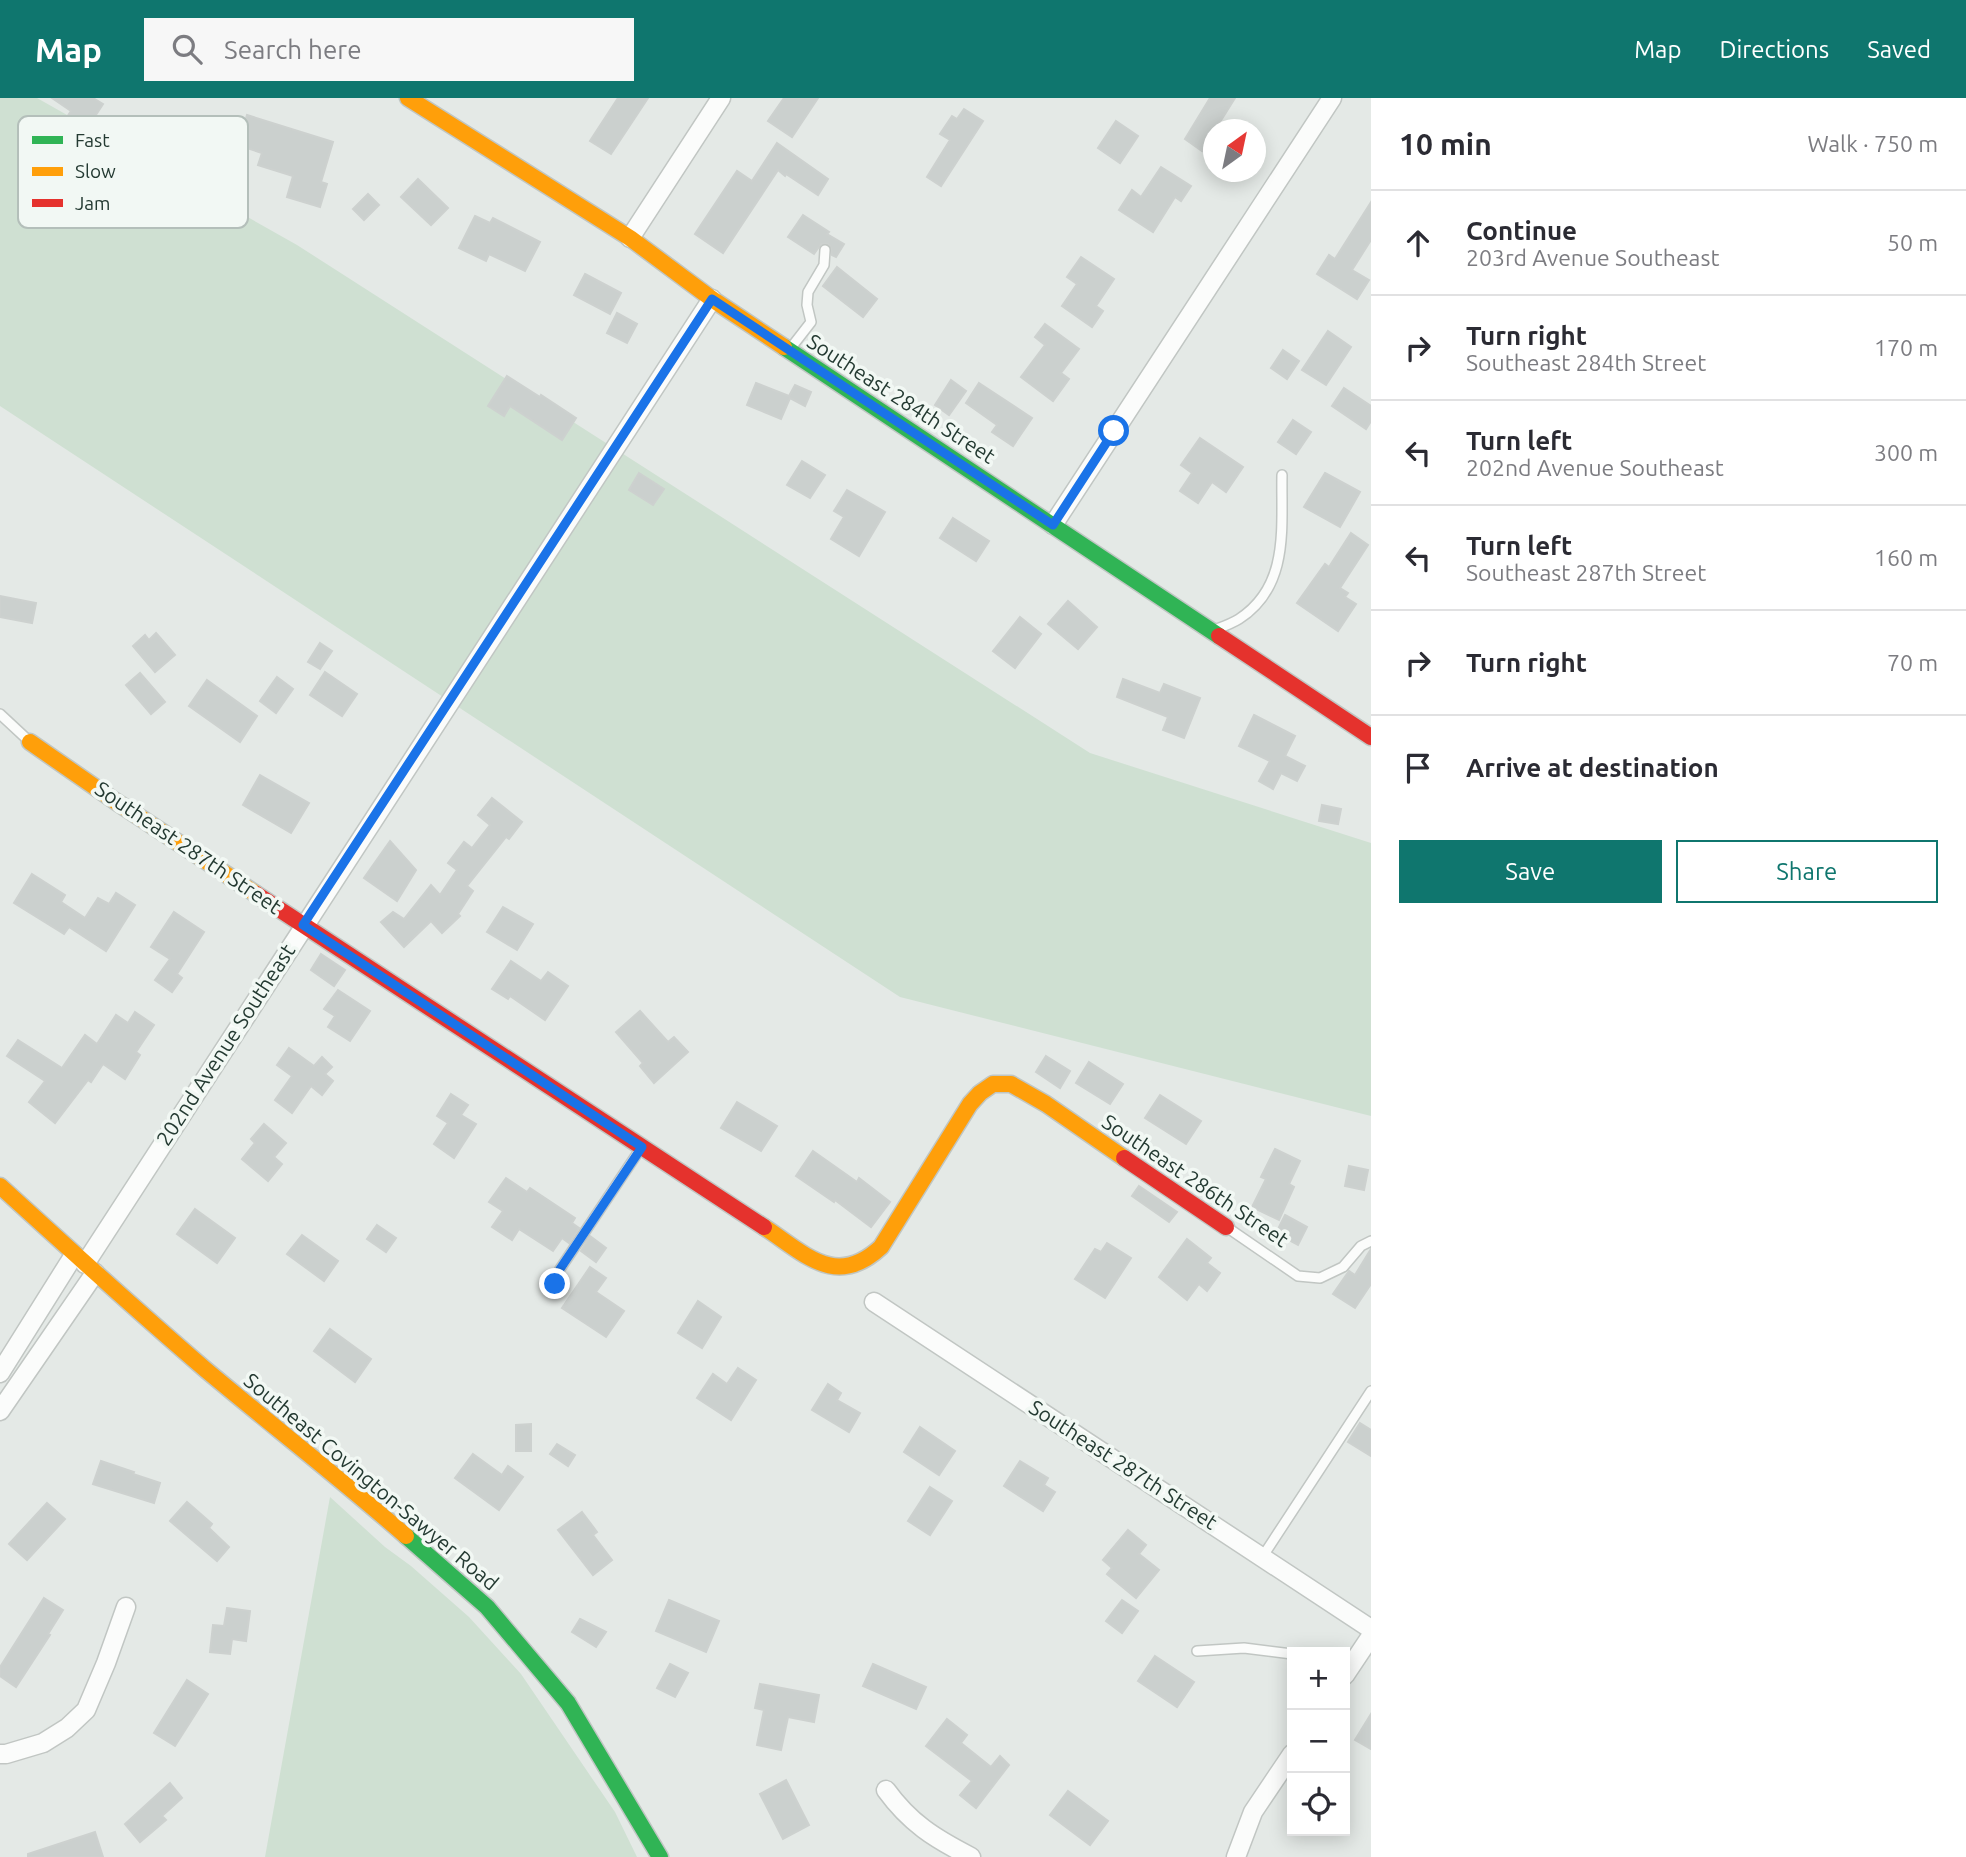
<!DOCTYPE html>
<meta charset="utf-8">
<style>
:root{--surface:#fff;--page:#f7f7f7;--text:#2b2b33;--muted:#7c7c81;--line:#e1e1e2;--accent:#0f766e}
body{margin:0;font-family:Ubuntu,sans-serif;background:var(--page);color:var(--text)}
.controls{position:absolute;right:21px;bottom:21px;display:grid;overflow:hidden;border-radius:0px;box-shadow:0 4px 18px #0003}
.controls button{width:63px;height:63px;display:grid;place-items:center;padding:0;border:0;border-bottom:2px solid var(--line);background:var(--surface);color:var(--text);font:35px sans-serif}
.compass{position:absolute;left:1203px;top:21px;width:63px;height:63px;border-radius:50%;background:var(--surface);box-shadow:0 4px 18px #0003;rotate:33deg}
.stop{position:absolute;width:21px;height:21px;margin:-16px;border:5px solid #1a73e8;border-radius:50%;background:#fff}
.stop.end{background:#1a73e8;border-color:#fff;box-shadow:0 2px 7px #0008}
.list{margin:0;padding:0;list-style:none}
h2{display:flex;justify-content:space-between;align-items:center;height:91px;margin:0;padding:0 28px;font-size:30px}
h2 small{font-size:23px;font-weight:400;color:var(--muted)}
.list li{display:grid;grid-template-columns:46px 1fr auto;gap:21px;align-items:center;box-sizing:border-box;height:105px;padding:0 28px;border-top:2px solid var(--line)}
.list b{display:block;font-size:26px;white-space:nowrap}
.list p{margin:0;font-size:23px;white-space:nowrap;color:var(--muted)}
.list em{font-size:23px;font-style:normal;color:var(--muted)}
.actions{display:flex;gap:14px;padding:21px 28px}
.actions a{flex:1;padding:16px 0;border:2px solid var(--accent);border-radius:0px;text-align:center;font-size:24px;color:var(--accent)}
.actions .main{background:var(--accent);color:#fff}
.icon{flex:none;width:38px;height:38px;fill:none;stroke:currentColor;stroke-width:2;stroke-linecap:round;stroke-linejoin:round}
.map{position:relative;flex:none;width:1371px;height:1759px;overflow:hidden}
header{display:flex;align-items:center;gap:42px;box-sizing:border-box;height:98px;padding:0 35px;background:var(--accent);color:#fff}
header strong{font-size:33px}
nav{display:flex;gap:38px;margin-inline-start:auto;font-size:24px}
.search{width:490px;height:63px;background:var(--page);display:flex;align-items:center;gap:18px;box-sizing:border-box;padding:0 24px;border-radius:0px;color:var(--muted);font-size:26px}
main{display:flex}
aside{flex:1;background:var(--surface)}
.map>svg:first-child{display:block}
.green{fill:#cfe0d2}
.building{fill:#cbd0ce;stroke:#cdd1cf;stroke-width:2}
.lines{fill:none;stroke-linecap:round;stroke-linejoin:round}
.lane-casing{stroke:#c1c6c3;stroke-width:12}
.street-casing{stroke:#c1c6c3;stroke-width:21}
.fast-casing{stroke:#c0c6c3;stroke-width:19}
.slow-casing{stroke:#c0c6c3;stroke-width:19}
.jam-casing{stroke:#c0c6c3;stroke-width:19}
.lane{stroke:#fbfcfb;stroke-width:9}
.street{stroke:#fbfcfb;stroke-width:18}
.fast{stroke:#30b455;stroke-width:16}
.slow{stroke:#ff9f0a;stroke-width:16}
.jam{stroke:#e5322d;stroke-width:16}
.route{stroke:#1a73e8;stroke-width:9}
.labels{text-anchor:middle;stroke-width:7;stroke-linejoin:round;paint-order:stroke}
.street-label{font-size:21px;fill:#243a32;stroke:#f2f8f4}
.key{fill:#f2f8f4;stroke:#b4bfba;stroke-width:2}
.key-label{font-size:19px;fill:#243a32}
</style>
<header>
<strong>Map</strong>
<div class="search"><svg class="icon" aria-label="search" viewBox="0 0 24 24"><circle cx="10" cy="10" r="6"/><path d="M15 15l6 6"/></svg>Search here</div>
<nav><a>Map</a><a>Directions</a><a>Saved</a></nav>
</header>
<main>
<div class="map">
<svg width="1371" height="1759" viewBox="0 0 1371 1759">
<rect width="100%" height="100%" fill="#e4e9e6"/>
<g class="green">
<path d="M0 0H37L297 147 1090 655 1371 745V1018L900 899 0 308Z"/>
<path d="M330 1399 385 1449 411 1468 469 1519 521 1576 615 1714 637 1759H265Z"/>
</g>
<g class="building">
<path d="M52 0H93L103 6 84 35 65 22 71 13Z"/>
<path d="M618 0H648L611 56 590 43Z"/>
<path d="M784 0H818L792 39 768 23Z"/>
<path d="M1210 0H1235L1215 32H1214L1202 53 1185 41Z"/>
<path d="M964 11 983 23 941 88 927 79 950 42 940 36 952 18 957 21Z"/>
<path d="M247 17 333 44 321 84 327 86 320 109 287 99 293 78 258 67 262 55 238 47Z"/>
<path d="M1116 23 1138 38 1120 65 1098 50Z"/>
<path d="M777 45 828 81 818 97 786 76 785 78 778 72 723 155 695 136 737 73 752 83Z"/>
<path d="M1161 69 1191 88 1181 103 1175 99 1153 134 1119 112 1132 92 1141 99Z"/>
<path d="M418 81 448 110 431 127 401 99Z"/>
<path d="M368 96 379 107 364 122 353 111Z"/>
<path d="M1371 104V142L1352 172 1369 182 1357 201 1317 176 1329 157 1335 161Z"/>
<path d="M803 117 829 134 827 136 844 146 836 159 832 157 831 150 828 146H821L814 156 788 139Z"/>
<path d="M475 118 490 125 493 120 540 144 525 173 489 156 486 163 459 150Z"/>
<path d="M1081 159 1114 181 1096 208 1103 213 1092 229 1062 208 1077 186 1067 179Z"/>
<path d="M837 169 877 201 863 219 823 188Z"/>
<path d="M585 176 621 195 610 216 574 197Z"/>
<path d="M617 215 637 226 627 245 607 235Z"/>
<path d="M1045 226 1079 251 1061 275 1069 281 1053 303 1021 279 1045 247 1035 239Z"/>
<path d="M1328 233 1351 249 1326 287 1302 272Z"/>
<path d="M1283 252 1299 263 1287 281 1271 270Z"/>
<path d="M507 278 540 299 541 297 576 320 562 342 510 308 504 318 488 308Z"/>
<path d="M951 282 966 293 949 317 935 307Z"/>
<path d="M756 285 789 298 795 287 811 294 805 308 790 300 781 321 747 307Z"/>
<path d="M979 285 1032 320 1013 348 992 334 997 327 966 305Z"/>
<path d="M1344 290 1371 308V323L1366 331 1332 308Z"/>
<path d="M1293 322 1311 334 1296 356 1278 344Z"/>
<path d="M1200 340 1243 369 1226 394 1212 384 1198 405 1180 393 1192 375 1181 367Z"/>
<path d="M802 363 825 377 810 400 787 387Z"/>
<path d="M639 375 664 391 653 407 629 392Z"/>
<path d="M1325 375 1360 394 1340 429 1304 409Z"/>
<path d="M847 392 885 414 859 458 831 441 844 419 834 413Z"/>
<path d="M953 420 989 443 976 463 940 440Z"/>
<path d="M1351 435 1368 447 1340 490 1348 495 1345 499 1356 506 1338 533 1297 505 1325 466 1329 469Z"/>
<path d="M0 498 36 505 32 525 0 519Z"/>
<path d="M1068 503 1097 529 1078 551 1048 526Z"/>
<path d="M1020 519 1041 536 1015 570 993 553Z"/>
<path d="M156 535 175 557 155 574 133 548 145 537 149 542Z"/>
<path d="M320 545 332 553 320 571 308 564Z"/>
<path d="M325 574 357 596 342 618 310 597Z"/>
<path d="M140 575 165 604 151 616 126 587Z"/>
<path d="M277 579 293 591 276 615 260 603Z"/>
<path d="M1123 581 1160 595 1164 586 1200 600 1184 640 1163 632 1168 619 1117 599Z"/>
<path d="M207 582 257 618 240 644 189 608Z"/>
<path d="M1254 617 1295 638 1285 658 1305 668 1297 683 1281 675 1273 691 1259 683 1270 663 1239 648Z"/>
<path d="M260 677 309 705 291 735 243 707Z"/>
<path d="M492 700 522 724 509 741 506 739 467 788 473 793 458 816 460 818 442 835 431 823 404 849 381 824 393 814 404 821 431 787 440 797 457 772 448 765 464 744 472 750 490 727 478 717Z"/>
<path d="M1322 707 1341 711 1338 726 1319 723Z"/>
<path d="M390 743 416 772 397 803 364 780Z"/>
<path d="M32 776 65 797 61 804 85 820 98 800 109 806 116 795 135 807 106 853 69 829 64 836 14 805Z"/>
<path d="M503 809 533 826 517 852 487 834Z"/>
<path d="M174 814 204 834 177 876 182 880 172 894 155 882 170 861 151 849Z"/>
<path d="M321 856 345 872 334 888 311 872Z"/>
<path d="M511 863 541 883 548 874 568 888 545 922 510 898 508 901 492 891Z"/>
<path d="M338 892 370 913 350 943 328 929 335 918 324 911Z"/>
<path d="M640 913 668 944 674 939 688 954 654 985 640 968 643 965 616 934Z"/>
<path d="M135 914 154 927 136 954 140 957 125 981 103 966 91 984 88 982 55 1025 29 1004 45 983 7 958 18 942 62 970 85 937 97 946 116 917 128 925Z"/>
<path d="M289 950 314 968 322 959 332 969 325 976 333 983 322 997 311 988 292 1015 275 1002 292 978 277 967Z"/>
<path d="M1046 958 1070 973 1060 990 1036 974Z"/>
<path d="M1089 964 1123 986 1110 1006 1076 985Z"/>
<path d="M451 996 468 1007 461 1017 476 1026 454 1060 434 1046 448 1025 437 1018Z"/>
<path d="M1160 997 1201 1023 1186 1046 1145 1020Z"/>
<path d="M737 1004 777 1028 761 1053 721 1030Z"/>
<path d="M264 1026 286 1045 274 1059 282 1066 268 1083 242 1061 255 1045 251 1041Z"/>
<path d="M1275 1051 1300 1063 1289 1086 1294 1089 1279 1122 1252 1109 1266 1081 1261 1079Z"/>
<path d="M813 1053 857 1084 859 1080 890 1104 871 1129 835 1102 834 1104 796 1078Z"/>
<path d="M1349 1068 1368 1072 1364 1092 1345 1088Z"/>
<path d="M506 1080 527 1094 530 1090 575 1120 572 1125 579 1130 569 1145 562 1140 553 1153 519 1131 512 1142 492 1129 503 1113 489 1104Z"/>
<path d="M1139 1088 1177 1114 1169 1124 1132 1098Z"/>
<path d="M195 1111 235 1140 217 1165 177 1136Z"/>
<path d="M1285 1117 1307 1129 1298 1147 1276 1135Z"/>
<path d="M377 1127 396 1140 386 1154 367 1141Z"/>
<path d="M302 1137 338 1163 324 1183 287 1156Z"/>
<path d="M590 1138 606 1150 596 1164 581 1153Z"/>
<path d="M1187 1141 1211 1160 1207 1165 1220 1175 1207 1193 1199 1186 1187 1202 1159 1179Z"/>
<path d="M1107 1145 1131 1160 1105 1200 1075 1181 1095 1151 1101 1154Z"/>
<path d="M1371 1151V1186L1355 1210 1333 1196 1349 1173 1355 1177Z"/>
<path d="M590 1169 606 1180 596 1194 624 1213 606 1239 562 1210Z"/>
<path d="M698 1203 721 1219 702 1250 678 1235Z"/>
<path d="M330 1231 371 1261 355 1284 314 1253Z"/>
<path d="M738 1270 756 1282 731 1322 697 1300 713 1276 727 1286Z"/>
<path d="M828 1286 841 1295 837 1302 860 1315 849 1334 812 1312Z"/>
<path d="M1360 1325 1371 1332V1358L1348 1344Z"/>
<path d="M531 1326V1353H516V1327Z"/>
<path d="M920 1329 955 1353 939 1377 904 1354Z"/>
<path d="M557 1346 575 1357 568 1368 550 1356Z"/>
<path d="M473 1356 502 1377 508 1368 523 1379 499 1412 455 1380Z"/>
<path d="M101 1363 134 1374 133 1376 160 1385 154 1405 93 1386Z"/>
<path d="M1020 1363 1048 1380 1044 1387 1055 1394 1043 1413 1004 1388Z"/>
<path d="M930 1389 952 1403 930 1437 908 1423Z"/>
<path d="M187 1404 212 1426 209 1430 229 1449 217 1463 170 1423Z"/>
<path d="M47 1405 65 1421 27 1462 9 1446Z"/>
<path d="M582 1414 597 1434 593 1437 612 1462 593 1477 558 1432Z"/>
<path d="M1128 1432 1146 1447 1139 1456 1159 1472 1136 1500 1107 1476 1112 1470 1103 1462Z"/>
<path d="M44 1500 63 1512 48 1536 50 1537 16 1589 0 1578V1569Z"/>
<path d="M669 1502 719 1523 706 1554 656 1533Z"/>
<path d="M1122 1502 1138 1513 1122 1535 1106 1523Z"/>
<path d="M227 1510 250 1513 246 1543 232 1541 230 1556 210 1554 213 1527 224 1528Z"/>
<path d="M580 1521 606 1534 596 1549 572 1534Z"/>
<path d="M1155 1558 1194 1584 1177 1609 1138 1583Z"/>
<path d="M670 1566 688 1575 675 1599 657 1590Z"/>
<path d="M873 1566 926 1589 916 1611 863 1588Z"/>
<path d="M187 1582 208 1596 175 1648 154 1635Z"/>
<path d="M760 1586 819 1597 814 1624 788 1619 781 1652 757 1647 764 1612 755 1610Z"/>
<path d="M1371 1616V1651L1355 1642Z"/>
<path d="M947 1621 967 1637 961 1645 991 1669 1000 1658 1009 1667 976 1710 960 1697 972 1683 926 1648Z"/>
<path d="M786 1682 809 1727 783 1741 760 1696Z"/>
<path d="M170 1685 182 1700 162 1718 166 1722 140 1744 125 1726Z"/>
<path d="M1068 1693 1108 1723 1090 1747 1050 1717Z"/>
<path d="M95 1734 103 1759H28V1756Z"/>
</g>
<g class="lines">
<defs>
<g id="lane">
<path d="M790 251 811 224 807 207 808 194 824 167 825 152"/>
<path d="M1214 532C1222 529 1231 526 1239 521 1290 488 1281 429 1282 377"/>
<path d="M0 616 29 643"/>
<path d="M1228 1130 1298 1178 1320 1180 1343 1169 1361 1148 1371 1143"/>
<path d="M555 1186 560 1171 641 1050"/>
<path d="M1263 1458 1371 1293"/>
<path d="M1197 1553 1244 1550 1292 1556"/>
</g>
<g id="street">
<path d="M630 140 721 0"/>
<path d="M1053 427 1332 0"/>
<path d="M85 1166 712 201"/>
<path d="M874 1204 1371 1531"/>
<path d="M0 1275 74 1157"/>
<path d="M0 1313 95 1175"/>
<path d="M1345 1577 1371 1538"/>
<path d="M0 1656H6L43 1645 67 1630 86 1612 106 1565 126 1509"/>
<path d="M886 1692C910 1725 934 1740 971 1759"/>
<path d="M1236 1759 1253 1714 1292 1656"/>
</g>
<g id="fast">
<path d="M784 249 1219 538"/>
<path d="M406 1438 487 1509 568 1605 660 1759"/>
</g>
<g id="slow">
<path d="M408 0 630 140 712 201 784 249"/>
<path d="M30 644 115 703 256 796"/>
<path d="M0 1088C68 1150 136 1212 206 1272 273 1328 341 1381 406 1438"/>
<path d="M764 1129C805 1156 836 1191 881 1149L970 1006 980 995 993 986H1011L1046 1006 1124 1060"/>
</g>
<g id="jam">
<path d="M1219 538 1371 639"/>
<path d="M256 796 764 1129"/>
<path d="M1124 1060 1226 1129"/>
</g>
</defs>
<use href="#lane" class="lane-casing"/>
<use href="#street" class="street-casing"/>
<use href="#fast" class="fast-casing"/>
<use href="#slow" class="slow-casing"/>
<use href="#jam" class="jam-casing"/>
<use href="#lane" class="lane"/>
<use href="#street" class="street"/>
<use href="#fast" class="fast"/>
<use href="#slow" class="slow"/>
<use href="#jam" class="jam"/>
</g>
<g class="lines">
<path class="route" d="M555 1186 560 1171 642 1049 303 827 712 201 1053 427 1114 333"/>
</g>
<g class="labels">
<g class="street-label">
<text transform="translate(901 301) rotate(33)" y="7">Southeast 284th Street</text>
<text transform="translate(188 750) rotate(34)" y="7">Southeast 287th Street</text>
<text transform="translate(226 947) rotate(-57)" y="7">202nd Avenue Southeast</text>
<text transform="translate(1195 1083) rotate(34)" y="7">Southeast 286th Street</text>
<text transform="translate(1123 1367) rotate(33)" y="7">Southeast 287th Street</text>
<text transform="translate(371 1384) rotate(40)" y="7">Southeast Covington-Sawyer Road</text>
</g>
</g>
<rect x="18" y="18" width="230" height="112" rx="10" class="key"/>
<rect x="32" y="38" width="31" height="8" fill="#30b455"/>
<rect x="32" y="69" width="31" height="9" fill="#ff9f0a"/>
<rect x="32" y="101" width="31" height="8" fill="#e5322d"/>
<g class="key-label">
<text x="75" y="49">Fast</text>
<text x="75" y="80">Slow</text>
<text x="75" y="112">Jam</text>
</g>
</svg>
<div class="controls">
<button>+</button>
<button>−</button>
<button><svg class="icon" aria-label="locate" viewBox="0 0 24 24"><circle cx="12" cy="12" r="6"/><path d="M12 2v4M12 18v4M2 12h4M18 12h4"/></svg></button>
</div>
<svg class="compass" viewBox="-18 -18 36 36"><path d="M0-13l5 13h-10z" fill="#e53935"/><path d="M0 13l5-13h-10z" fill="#7c7c81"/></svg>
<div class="stop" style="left:1114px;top:333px"></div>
<div class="stop end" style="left:555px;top:1186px"></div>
</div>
<aside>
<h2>10 min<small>Walk · 750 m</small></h2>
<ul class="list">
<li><svg class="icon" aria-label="ahead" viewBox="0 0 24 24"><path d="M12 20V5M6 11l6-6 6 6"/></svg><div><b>Continue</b><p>203rd Avenue Southeast</p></div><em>50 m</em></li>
<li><svg class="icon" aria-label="right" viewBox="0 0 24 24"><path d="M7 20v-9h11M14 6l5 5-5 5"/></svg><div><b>Turn right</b><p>Southeast 284th Street</p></div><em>170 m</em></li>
<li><svg class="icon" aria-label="left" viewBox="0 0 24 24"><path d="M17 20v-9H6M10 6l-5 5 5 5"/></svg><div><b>Turn left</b><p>202nd Avenue Southeast</p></div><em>300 m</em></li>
<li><svg class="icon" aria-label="left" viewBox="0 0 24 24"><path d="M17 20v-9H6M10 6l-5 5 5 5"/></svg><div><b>Turn left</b><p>Southeast 287th Street</p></div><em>160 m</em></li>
<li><svg class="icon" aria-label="right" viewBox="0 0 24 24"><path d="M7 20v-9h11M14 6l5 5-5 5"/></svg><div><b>Turn right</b></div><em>70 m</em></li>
<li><svg class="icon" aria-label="arrive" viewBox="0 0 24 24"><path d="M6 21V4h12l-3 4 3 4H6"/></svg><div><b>Arrive at destination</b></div></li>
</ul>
<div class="actions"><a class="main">Save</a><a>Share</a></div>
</aside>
</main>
